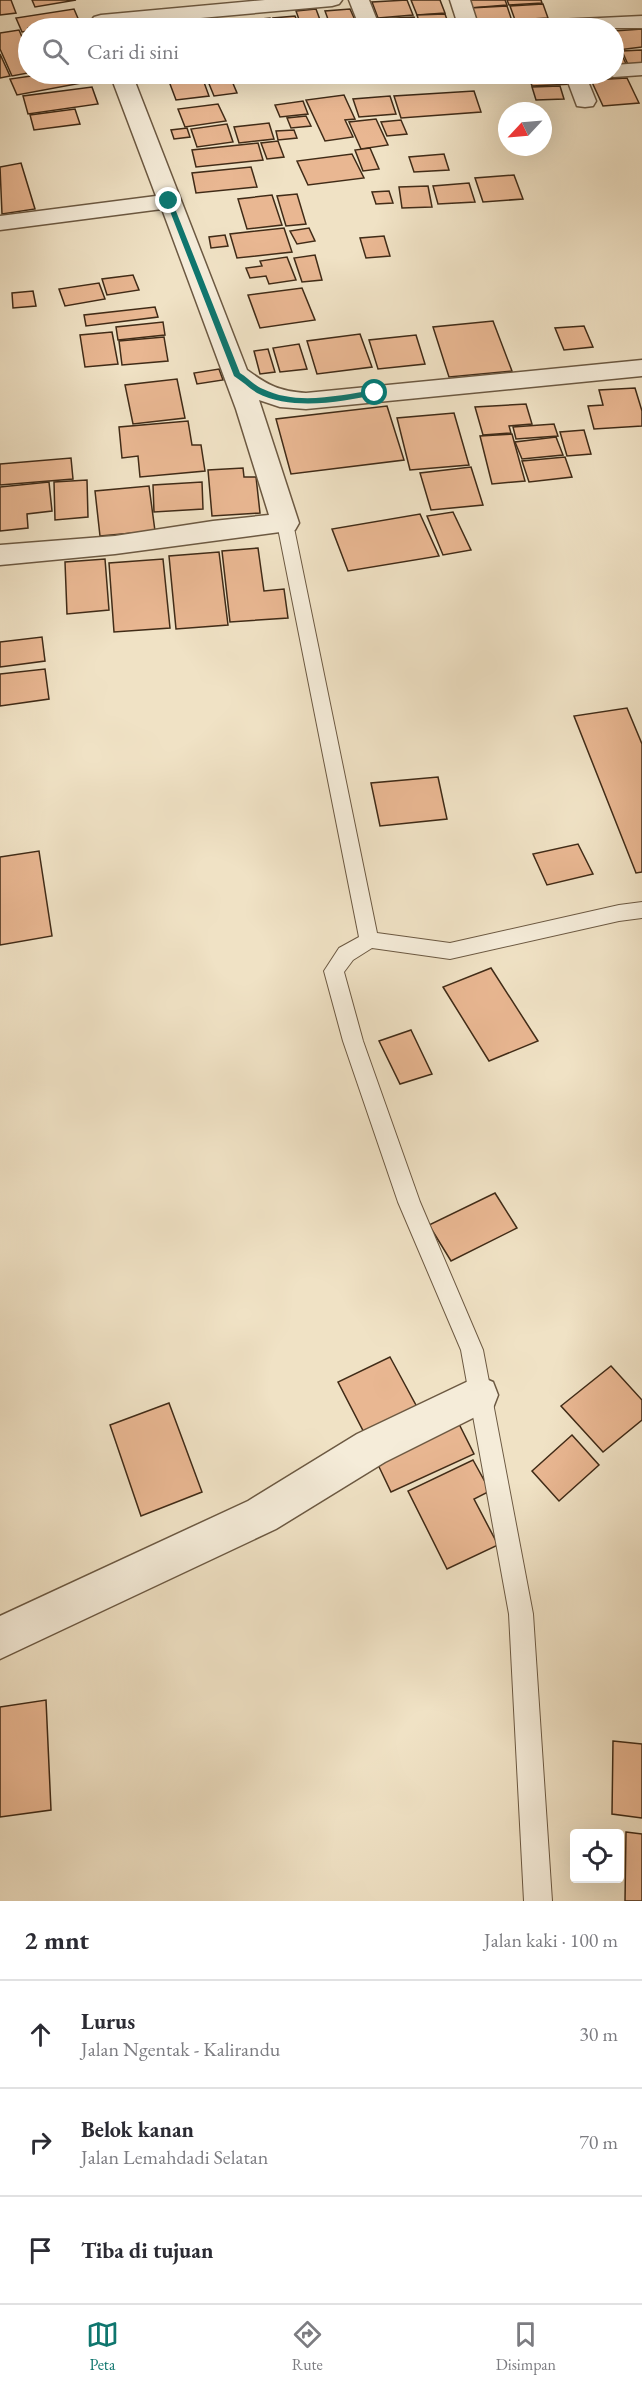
<!DOCTYPE html>
<html lang="id">
<meta charset="utf-8">
<style>
:root{--surface:#fff;--page:#f7f7f7;--text:#2b2b33;--muted:#7c7c81;--line:#e1e1e2;--accent:#0f766e}
body{margin:0;font-family:"EB Garamond",serif;background:var(--page);color:var(--text)}
.controls{position:absolute;right:18px;bottom:18px;display:grid;overflow:hidden;border-radius:6px;box-shadow:0 6px 24px #0002}
.controls button{width:54px;height:54px;display:grid;place-items:center;padding:0;border:0;border-bottom:2px solid var(--line);background:var(--surface);color:var(--text);font:30px sans-serif}
.compass{position:absolute;left:498px;top:102px;width:54px;height:54px;border-radius:50%;background:var(--surface);box-shadow:0 6px 24px #0002;rotate:244deg}
.stop{position:absolute;width:18px;height:18px;margin:-14px;border:4px solid #0f766e;border-radius:50%;background:#fff}
.stop.end{background:#0f766e;border-color:#fff;box-shadow:0 2px 6px #0008}
.list{margin:0;padding:0;list-style:none}
h2{display:flex;justify-content:space-between;align-items:center;height:78px;margin:0;padding:0 24px;font-size:26px}
h2 small{font-size:20px;font-weight:400;color:var(--muted)}
.list li{display:grid;grid-template-columns:39px 1fr auto;gap:18px;align-items:center;box-sizing:border-box;height:108px;padding:0 24px;border-top:2px solid var(--line)}
.list b{display:block;font-size:22px;white-space:nowrap}
.list p{margin:0;font-size:20px;white-space:nowrap;color:var(--muted)}
.list em{font-size:20px;font-style:normal;color:var(--muted)}
.icon{flex:none;width:33px;height:33px;fill:none;stroke:currentColor;stroke-width:2;stroke-linecap:round;stroke-linejoin:round}
.map{position:relative;flex:none;width:642px;height:1901px;overflow:hidden}
.search{position:absolute;background:var(--surface);box-shadow:0 6px 24px #0002;left:18px;right:18px;top:18px;height:66px;display:flex;align-items:center;gap:15px;box-sizing:border-box;padding:0 21px;border-radius:33px;color:var(--muted);font-size:22px}
.sheet{height:402px;background:var(--surface)}
nav{display:flex;justify-content:space-around;align-items:center;box-sizing:border-box;height:84px;border-top:2px solid var(--line);background:var(--surface);font-size:16px;color:var(--muted)}
nav a{display:grid;justify-items:center;gap:3px}
nav .on{color:var(--accent)}
.map>svg:first-child{display:block}
.building{fill:#e9b792;stroke:#402b17;stroke-width:1.5}
.lines{fill:none;stroke-linecap:round;stroke-linejoin:round}
.service-casing{stroke:#6c5942;stroke-width:2}
.minor-casing{stroke:#6c5942;stroke-width:3}
.service{fill:#f5ecd9;fill-rule:evenodd}
.minor{fill:#f5ecd9;fill-rule:evenodd}
.route{fill:#0f766e}
</style>
<div class="map">
<svg width="642" height="1901" viewBox="0 0 642 1901">
<rect width="100%" height="100%" fill="#f0e2c5"/>
<filter id="stains"><feTurbulence type="fractalNoise" baseFrequency=".00333" numOctaves="4"/><feColorMatrix values="0 0 0 0 .2 0 0 0 0 .09 0 0 0 0 .02 0 0 0 .5 -.17"/></filter>
<radialGradient id="worn" r=".72"><stop offset=".6" stop-color="#630" stop-opacity="0"/><stop offset="1" stop-color="#630" stop-opacity=".3"/></radialGradient>
<g class="building">
<path d="M0 0H11L16 13 0 15Z"/>
<path d="M32 0H76L35 7Z"/>
<path d="M407 0 413 15 378 18 372 2Z"/>
<path d="M411 0H440L445 13 417 15Z"/>
<path d="M467 0H505L507 5 470 8Z"/>
<path d="M507 0H541L542 3 509 5Z"/>
<path d="M543 4 548 18 515 20 510 6Z"/>
<path d="M507 6 512 21 475 23 470 8Z"/>
<path d="M74 9 80 23 28 28V31L22 32 16 18Z"/>
<path d="M316 9 323 28H302L296 11Z"/>
<path d="M350 9 355 20 329 22 325 11Z"/>
<path d="M445 14 450 28H421L417 15Z"/>
<path d="M295 16 300 28H276L273 18Z"/>
<path d="M414 17 418 28H381L378 19Z"/>
<path d="M270 18 274 28H244L242 21Z"/>
<path d="M549 20 552 28H516L514 21Z"/>
<path d="M238 22 240 28H200L199 26Z"/>
<path d="M511 22 513 28H476L475 23Z"/>
<path d="M349 23 350 27 357 28H329L328 25Z"/>
<path d="M642 29V47L618 50 614 40V31Z"/>
<path d="M19 30 28 51V73L12 76 0 49V33Z"/>
<path d="M642 50V68L630 69 622 51Z"/>
<path d="M620 51 628 68 614 69V52Z"/>
<path d="M0 54 10 76 0 78Z"/>
<path d="M45 74H83L87 82 17 95 10 79Z"/>
<path d="M201 74 209 96 176 100 167 76Z"/>
<path d="M205 74H229L237 93 214 96Z"/>
<path d="M331 74H378L334 79Z"/>
<path d="M528 74H569L572 84 532 86Z"/>
<path d="M627 78 639 103 603 106 591 80Z"/>
<path d="M560 86 564 99 536 100 532 87Z"/>
<path d="M92 87 98 104 28 114 23 96Z"/>
<path d="M474 91 481 112 401 118 394 96Z"/>
<path d="M344 95 355 119 345 120 353 137 325 141 306 100Z"/>
<path d="M390 96 396 114 359 117 353 99Z"/>
<path d="M303 101 308 114 280 117 275 105Z"/>
<path d="M218 104 226 121 185 127 178 109Z"/>
<path d="M75 109 80 124 34 130 30 115Z"/>
<path d="M306 116 311 126 291 128 287 118Z"/>
<path d="M376 119 388 145 361 149 349 122Z"/>
<path d="M401 120 407 134 387 136 381 122Z"/>
<path d="M269 123 274 139 239 143 234 127Z"/>
<path d="M227 124 233 142 197 147 191 129Z"/>
<path d="M187 128 190 137 174 139 171 130Z"/>
<path d="M294 130 297 138 278 140 276 131Z"/>
<path d="M278 141 284 157 267 159 261 143Z"/>
<path d="M258 143 263 160 196 167 192 150Z"/>
<path d="M370 148 379 169 363 171 355 150Z"/>
<path d="M352 154 364 178 308 185 297 161Z"/>
<path d="M444 154 449 170 414 172 409 157Z"/>
<path d="M21 163 35 209 2 214 0 167Z"/>
<path d="M251 167 257 187 196 193 192 173Z"/>
<path d="M514 175 523 199 483 202 475 178Z"/>
<path d="M469 183 475 202 438 204 433 186Z"/>
<path d="M428 186 432 207 402 208 399 187Z"/>
<path d="M389 191 393 203 376 204 372 192Z"/>
<path d="M297 194 306 224 286 226 277 196Z"/>
<path d="M272 195 282 225 247 229 238 199Z"/>
<path d="M284 228 292 252 237 258 230 234Z"/>
<path d="M309 228 315 241 297 244 290 231Z"/>
<path d="M225 235 228 246 211 248 209 237Z"/>
<path d="M384 236 390 256 366 258 360 238Z"/>
<path d="M315 255 322 280 302 282 294 258Z"/>
<path d="M287 257 296 280 269 284 266 276 250 278 246 268 262 266 260 261Z"/>
<path d="M133 275 139 290 107 295 102 279Z"/>
<path d="M99 283 105 299 65 306 59 289Z"/>
<path d="M302 288 315 320 260 328 248 295Z"/>
<path d="M33 291 36 306 13 308 12 293Z"/>
<path d="M155 307 158 317 86 326 84 315Z"/>
<path d="M493 321 512 371 449 377 433 327Z"/>
<path d="M163 322 165 335 118 340 116 327Z"/>
<path d="M584 326 593 347 564 350 555 328Z"/>
<path d="M112 332 118 364 85 367 80 335Z"/>
<path d="M360 334 372 367 317 374 307 341Z"/>
<path d="M416 335 425 364 378 369 369 340Z"/>
<path d="M164 337 168 361 122 365 119 341Z"/>
<path d="M299 344 307 369 280 372 273 348Z"/>
<path d="M268 349 275 372 260 374 254 351Z"/>
<path d="M219 369 223 380 197 384 194 373Z"/>
<path d="M177 379 185 418 133 424 125 385Z"/>
<path d="M635 388 642 411V426L594 429 588 406 603 405 599 390Z"/>
<path d="M526 404 532 424 509 426 511 433 483 435 475 407Z"/>
<path d="M387 406 404 460 291 474 276 419Z"/>
<path d="M454 413 469 465 410 470 397 418Z"/>
<path d="M188 421 192 445H201L205 471 140 477 138 456 122 458 119 427Z"/>
<path d="M554 424 558 436 516 439 513 427Z"/>
<path d="M584 430 591 454 567 456 560 432Z"/>
<path d="M512 434 525 481 492 484 480 436Z"/>
<path d="M556 437 563 455 522 459 515 442Z"/>
<path d="M565 457 572 477 529 482 522 461Z"/>
<path d="M71 458 73 479 0 485V464Z"/>
<path d="M471 467 483 505 431 510 420 473Z"/>
<path d="M243 468 244 477H256L260 513 212 516 208 470Z"/>
<path d="M87 480 88 517 55 520 54 482Z"/>
<path d="M49 482 52 511 27 514 28 528 0 531V487Z"/>
<path d="M202 482 203 509 154 512 153 485Z"/>
<path d="M149 486 155 531 100 536 95 491Z"/>
<path d="M453 512 471 550 443 555 427 516Z"/>
<path d="M420 514 439 556 348 571 332 529Z"/>
<path d="M258 548 264 591 284 589 288 618 230 622 222 551Z"/>
<path d="M219 552 228 625 176 629 169 556Z"/>
<path d="M105 559 109 610 67 614 65 562Z"/>
<path d="M163 559 170 628 114 632 109 563Z"/>
<path d="M42 637 45 661 0 667V642Z"/>
<path d="M45 669 49 699 0 706V674Z"/>
<path d="M627 708 642 744V872L636 873 574 716Z"/>
<path d="M438 777 447 819 380 826 371 783Z"/>
<path d="M578 844 593 874 547 885 533 854Z"/>
<path d="M39 851 52 936 0 945V857Z"/>
<path d="M491 968 538 1041 489 1061 443 987Z"/>
<path d="M411 1030 432 1074 400 1084 379 1041Z"/>
<path d="M495 1193 517 1228 451 1261 429 1225Z"/>
<path d="M390 1357 424 1420 371 1446 338 1382Z"/>
<path d="M611 1366 642 1400V1420L603 1452 561 1406Z"/>
<path d="M169 1403 202 1492 141 1516 110 1425Z"/>
<path d="M454 1414 474 1454 391 1492 371 1450Z"/>
<path d="M572 1435 599 1465 559 1501 532 1471Z"/>
<path d="M473 1460 490 1491 474 1499 498 1545 447 1569 408 1491Z"/>
<path d="M46 1700 51 1810 0 1817V1707Z"/>
<path d="M613 1741 642 1744V1818L612 1814Z"/>
<path d="M626 1832 642 1834V1901H625Z"/>
</g>
<g class="lines">
<defs>
<path id="service" d="M285 518 291 519 293 523 377 933 450 943 619 905 642 902V918L619 921 450 959 372 948 353 960 344 972 363 1041 420 1202 483 1350 533 1614 552 1901H524L509 1614 461 1350 398 1202 343 1041 324 971 339 948 359 937 277 523 279 519Z"/>
<g id="minor">
<path d="M265 0H342L339 4 332 6 101 27 94 25 91 21 94 17 101 15Z"/>
<path d="M349 0H369L380 28H360Z"/>
<path d="M450 0H470L479 28H459Z"/>
<path d="M642 16V28H549L548 26 551 22 558 20Z"/>
<path d="M642 63V75L614 77 605 74H614V65Z"/>
<path d="M110 74H132L247 370C269 386 279 391 306 393L642 360V376L306 409 280 407 259 400 299 523 295 530 115 554 0 565V545L115 536 213 521 269 515 236 409 162 209 0 230V216L156 196Z"/>
<path d="M565 74H585L596 101 593 106 585 107 577 106Z"/>
<path d="M479 1376 493 1382 498 1395 493 1408 385 1462 276 1529 0 1659V1616L248 1501 357 1434Z"/>
</g>
</defs>
<use href="#service" class="service-casing"/>
<use href="#minor" class="minor-casing"/>
<use href="#service" class="service"/>
<use href="#minor" class="minor"/>
</g>
<path class="route" d="M169 199 172 201 240 373C248 378 255 386 263 389 298 406 339 395 375 390L378 391V394C341 402 293 411 257 393 249 388 242 381 234 376L166 201Z"/>
<rect width="100%" height="100%" filter="url(#stains)"/>
<rect width="100%" height="100%" fill="url(#worn)"/>
</svg>
<div class="controls">
<button><svg class="icon" aria-label="locate" viewBox="0 0 24 24"><circle cx="12" cy="12" r="6"/><path d="M12 2v4M12 18v4M2 12h4M18 12h4"/></svg></button>
</div>
<svg class="compass" viewBox="-18 -18 36 36"><path d="M0-13l5 13h-10z" fill="#e53935"/><path d="M0 13l5-13h-10z" fill="#7c7c81"/></svg>
<div class="stop" style="left:375px;top:393px"></div>
<div class="stop end" style="left:169px;top:201px"></div>
<div class="search"><svg class="icon" aria-label="search" viewBox="0 0 24 24"><circle cx="10" cy="10" r="6"/><path d="M15 15l6 6"/></svg>Cari di sini</div>
</div>
<section class="sheet">
<h2>2 mnt<small>Jalan kaki · 100 m</small></h2>
<ul class="list">
<li><svg class="icon" aria-label="ahead" viewBox="0 0 24 24"><path d="M12 20V5M6 11l6-6 6 6"/></svg><div><b>Lurus</b><p>Jalan Ngentak - Kalirandu</p></div><em>30 m</em></li>
<li><svg class="icon" aria-label="right" viewBox="0 0 24 24"><path d="M7 20v-9h11M14 6l5 5-5 5"/></svg><div><b>Belok kanan</b><p>Jalan Lemahdadi Selatan</p></div><em>70 m</em></li>
<li><svg class="icon" aria-label="arrive" viewBox="0 0 24 24"><path d="M6 21V4h12l-3 4 3 4H6"/></svg><div><b>Tiba di tujuan</b></div></li>
</ul>
</section>
<nav>
<a class="on"><svg class="icon" aria-label="map" viewBox="0 0 24 24"><path d="M3 6l6-2 6 2 6-2v14l-6 2-6-2-6 2zM9 4v14M15 6v14"/></svg>Peta</a>
<a><svg class="icon" aria-label="directions" viewBox="0 0 24 24"><path d="M12 3l9 9-9 9-9-9zM9 14v-3h6M13 9l2 2-2 2"/></svg>Rute</a>
<a><svg class="icon" aria-label="saved" viewBox="0 0 24 24"><path d="M7 4h10v16l-5-4-5 4z"/></svg>Disimpan</a>
</nav>
